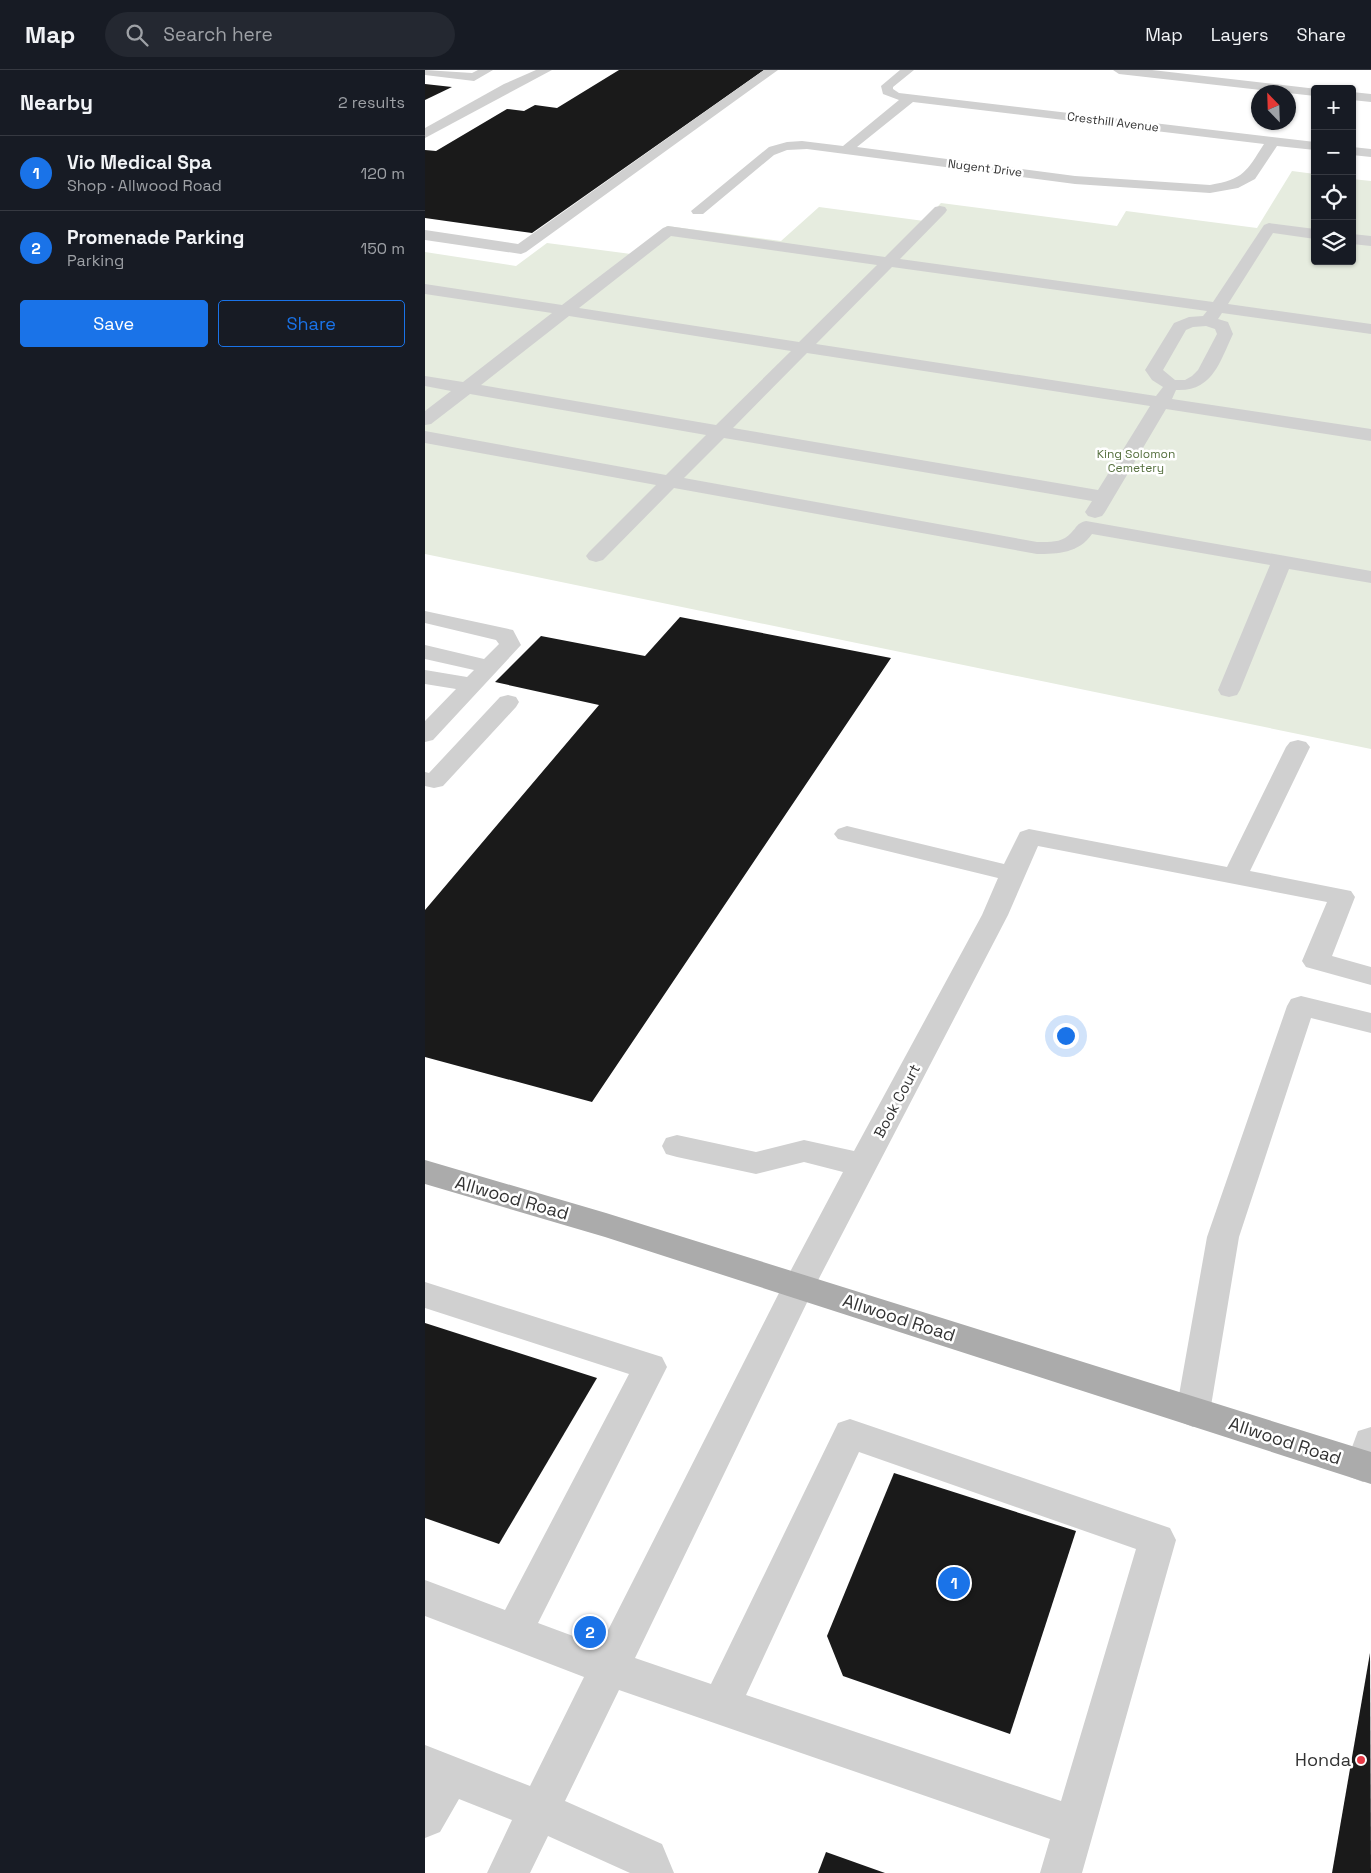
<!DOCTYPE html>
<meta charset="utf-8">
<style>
:root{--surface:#171b24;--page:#242831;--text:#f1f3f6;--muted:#9ea1a6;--line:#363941;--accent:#1a73e8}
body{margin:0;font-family:"Space Grotesk",sans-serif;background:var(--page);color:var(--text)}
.controls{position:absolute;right:15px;top:15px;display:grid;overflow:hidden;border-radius:5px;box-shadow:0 1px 4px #0004}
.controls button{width:45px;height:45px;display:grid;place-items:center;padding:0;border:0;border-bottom:1px solid var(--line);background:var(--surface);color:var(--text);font:25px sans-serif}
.compass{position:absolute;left:826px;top:15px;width:45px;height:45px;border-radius:50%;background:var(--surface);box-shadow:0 1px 4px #0004;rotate:337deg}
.you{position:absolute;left:640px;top:965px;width:18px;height:18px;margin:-12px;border:4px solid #fff;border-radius:50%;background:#1a73e8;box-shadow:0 0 0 8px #1a73e833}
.badge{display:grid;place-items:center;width:32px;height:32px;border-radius:50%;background:var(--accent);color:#fff;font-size:16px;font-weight:700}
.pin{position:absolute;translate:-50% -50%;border:2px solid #fff;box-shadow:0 1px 5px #0006}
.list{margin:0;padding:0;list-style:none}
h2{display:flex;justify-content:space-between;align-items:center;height:65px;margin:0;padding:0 20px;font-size:21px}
h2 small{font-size:16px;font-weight:400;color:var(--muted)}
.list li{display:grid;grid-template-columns:32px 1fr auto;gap:15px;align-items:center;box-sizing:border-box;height:75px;padding:0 20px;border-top:1px solid var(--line)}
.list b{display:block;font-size:19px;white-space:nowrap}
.list p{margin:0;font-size:16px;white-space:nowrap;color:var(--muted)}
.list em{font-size:16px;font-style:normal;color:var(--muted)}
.actions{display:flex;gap:10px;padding:15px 20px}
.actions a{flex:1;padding:11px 0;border:1px solid var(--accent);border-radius:5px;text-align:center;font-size:18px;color:var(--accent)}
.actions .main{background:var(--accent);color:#fff}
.icon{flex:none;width:28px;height:28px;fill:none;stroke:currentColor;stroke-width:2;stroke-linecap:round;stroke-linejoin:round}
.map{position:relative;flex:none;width:946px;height:1803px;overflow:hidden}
header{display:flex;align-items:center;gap:30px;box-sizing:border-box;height:70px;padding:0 25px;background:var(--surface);border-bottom:1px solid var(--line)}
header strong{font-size:24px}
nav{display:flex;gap:28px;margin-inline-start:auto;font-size:18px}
.search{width:350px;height:45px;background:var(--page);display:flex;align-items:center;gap:12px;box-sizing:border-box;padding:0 18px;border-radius:28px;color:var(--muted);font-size:19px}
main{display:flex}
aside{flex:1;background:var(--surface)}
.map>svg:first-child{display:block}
.green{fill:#e6ecdf}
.building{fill:#1a1a1a}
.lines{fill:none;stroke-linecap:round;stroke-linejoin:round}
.minor{fill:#d0d0d0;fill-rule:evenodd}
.major{fill:#ababab;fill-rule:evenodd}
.poi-dot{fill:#e63946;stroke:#fff;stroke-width:2}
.labels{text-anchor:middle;stroke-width:5;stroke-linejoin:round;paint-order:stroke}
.far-street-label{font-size:12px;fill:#333;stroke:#fff}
.far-park-label{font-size:12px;fill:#56703f;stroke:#fff}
.street-label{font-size:15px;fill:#333;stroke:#fff}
.near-street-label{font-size:18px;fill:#333;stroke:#fff}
.near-poi-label{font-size:18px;fill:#333;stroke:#fff;text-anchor:end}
</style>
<header>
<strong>Map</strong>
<div class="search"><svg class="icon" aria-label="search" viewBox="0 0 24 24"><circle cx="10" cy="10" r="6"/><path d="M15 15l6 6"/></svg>Search here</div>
<nav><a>Map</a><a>Layers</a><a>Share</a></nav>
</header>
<main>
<aside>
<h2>Nearby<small>2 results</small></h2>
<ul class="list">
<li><span class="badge">1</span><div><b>Vio Medical Spa</b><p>Shop · Allwood Road</p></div><em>120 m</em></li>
<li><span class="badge">2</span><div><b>Promenade Parking</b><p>Parking</p></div><em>150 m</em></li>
</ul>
<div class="actions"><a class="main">Save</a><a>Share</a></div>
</aside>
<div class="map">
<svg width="946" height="1803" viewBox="0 0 946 1803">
<rect width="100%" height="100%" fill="#fff"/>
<path class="green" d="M867 101 890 104V191H927V109L946 111V679L0 484V182L91 196 122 173 206 184 242 156 356 171 394 137 499 151 516 133 692 156 701 141 832 158Z"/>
<g class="building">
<path d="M194 0H339L107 163 0 148V80L11 81 82 39 99 41 110 35 132 38Z"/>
<path d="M0 14 27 17 0 30Z"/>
<path d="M255 547 466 588 167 1032 0 987V840L174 635 70 612 116 566 220 586Z"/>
<path d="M0 1253 172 1308 74 1474 0 1448Z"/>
<path d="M469 1403 651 1461 585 1664 418 1606 402 1566Z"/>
<path d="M945 1583 946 1803H907Z"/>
<path d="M401 1782 460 1803H393Z"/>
</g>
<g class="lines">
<g class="minor">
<path d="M0 0 47 3 53 0H68L49 11 0 5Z"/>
<path d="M111 0H127L0 68V58L79 14Z"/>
<path d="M339 0H353L101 182 96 184 0 170V160L93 174Z"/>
<path d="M475 0H489L468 17V19L474 23 890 72V80L852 76 830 109 813 118 785 123 650 114 382 79 362 80 349 85 278 144H268L266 141 344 77 362 72 377 71 418 76 474 30 458 24 456 16ZM488 32 839 74C821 102 819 109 785 115L650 106 432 77Z"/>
<path d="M688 0H727L892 19H890V26L694 4Z"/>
<path d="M927 22 946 24V32L927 30Z"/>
<path d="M927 77 946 79V87L927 85Z"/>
<path d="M515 136 520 137 522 140 520 143 475 189 788 232 839 155 844 153 890 159V169L848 163 803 234 946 254V264L797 243 793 249 803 252 808 264C795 291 788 322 751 320L747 329 946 359V371L741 339 680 442 677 446 670 448 663 446 660 442 667 431 299 368 259 408 612 472C625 472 637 473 646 463 652 457 652 453 661 451L946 501V513L864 499 815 620 812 625 804 627 796 625 793 620 845 495 667 464C654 483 633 484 612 484L249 418 178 490 171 492 164 490 161 486 164 482 231 415 0 373V361L241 405 281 365 45 324 6 354 0 355V341L26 321 0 316V306L38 312 127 243 0 224V214L137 235 238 158 243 156 460 187 510 137ZM246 166 452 195 374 272 154 238ZM467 197 782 241 778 246 764 247 749 253 720 300 727 310 738 317 731 326 391 274ZM144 246 366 281 291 355 56 315ZM781 256 790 259 792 264 773 300 767 306 760 310H750L738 300 761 260 768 257ZM382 283 725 336 673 420 308 358Z"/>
<path d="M927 164 946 166V176L927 174Z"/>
<path d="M0 541 88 560 96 575 8 670 0 672V651L31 619 0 614V600L42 607 49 600 0 589V575L59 589 74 574 71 570 0 553Z"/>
<path d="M83 625 91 627 94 632 91 637 18 716 9 718 0 716V702L4 703 75 627Z"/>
<path d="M873 670 881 672 885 677 825 801 926 821 930 827 907 886 946 897V915L881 897 877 891 902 832 613 776 583 845 389 1218 210 1588 286 1614 413 1353 425 1349 745 1458 751 1470 657 1803H615L625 1769 194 1620 140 1731 237 1774 249 1803H205L123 1766 105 1803H62L87 1750 34 1729 15 1762 0 1768V1675L105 1716 159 1607 0 1546V1510L80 1540 204 1304 0 1238V1212L237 1287 242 1297 113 1553 175 1576 357 1217 418 1102 379 1092 331 1104 252 1087 241 1084 237 1076 241 1068 252 1065 331 1082 379 1070 429 1081 557 845 573 808 413 769 409 764 413 759 422 756 579 794 595 762 604 759 802 797 861 677 865 672ZM434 1382 711 1479 636 1731 321 1625Z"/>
<path d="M876 926 946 943V963L886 948 814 1167 785 1342 780 1352 768 1357 756 1352 751 1342 782 1167 862 936 866 929Z"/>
<path d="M946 1357V1409L938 1412 925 1407 920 1396 933 1361Z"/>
</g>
<path class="major" d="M0 1090 181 1143 946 1382V1414L180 1167 0 1114Z"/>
</g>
<circle class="poi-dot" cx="936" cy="1690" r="5"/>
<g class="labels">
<g class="far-street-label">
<text transform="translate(688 52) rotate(7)" y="4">Cresthill Avenue</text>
<text transform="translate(560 98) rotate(7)" y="4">Nugent Drive</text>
</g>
<g class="far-park-label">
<text x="711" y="388">King Solomon<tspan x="711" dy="14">Cemetery</tspan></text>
</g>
<g class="street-label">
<text transform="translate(472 1031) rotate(-62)" y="5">Book Court</text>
</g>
<g class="near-street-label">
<text transform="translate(87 1128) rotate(16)" y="6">Allwood Road</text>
<text transform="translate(474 1248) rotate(18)" y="6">Allwood Road</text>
<text transform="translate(860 1371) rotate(18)" y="6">Allwood Road</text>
</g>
<g class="near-poi-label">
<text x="926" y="1696">Honda</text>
</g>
</g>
</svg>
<div class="controls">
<button>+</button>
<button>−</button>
<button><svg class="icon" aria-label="locate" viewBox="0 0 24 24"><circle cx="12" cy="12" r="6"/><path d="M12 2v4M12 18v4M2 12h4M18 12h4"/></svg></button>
<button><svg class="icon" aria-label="layers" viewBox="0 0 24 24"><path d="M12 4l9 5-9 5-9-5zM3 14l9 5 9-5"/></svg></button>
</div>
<svg class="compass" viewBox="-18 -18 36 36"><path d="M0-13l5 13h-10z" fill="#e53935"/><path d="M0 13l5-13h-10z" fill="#9ea1a6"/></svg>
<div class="you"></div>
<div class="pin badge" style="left:529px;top:1513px">1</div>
<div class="pin badge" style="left:165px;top:1562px">2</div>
</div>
</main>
